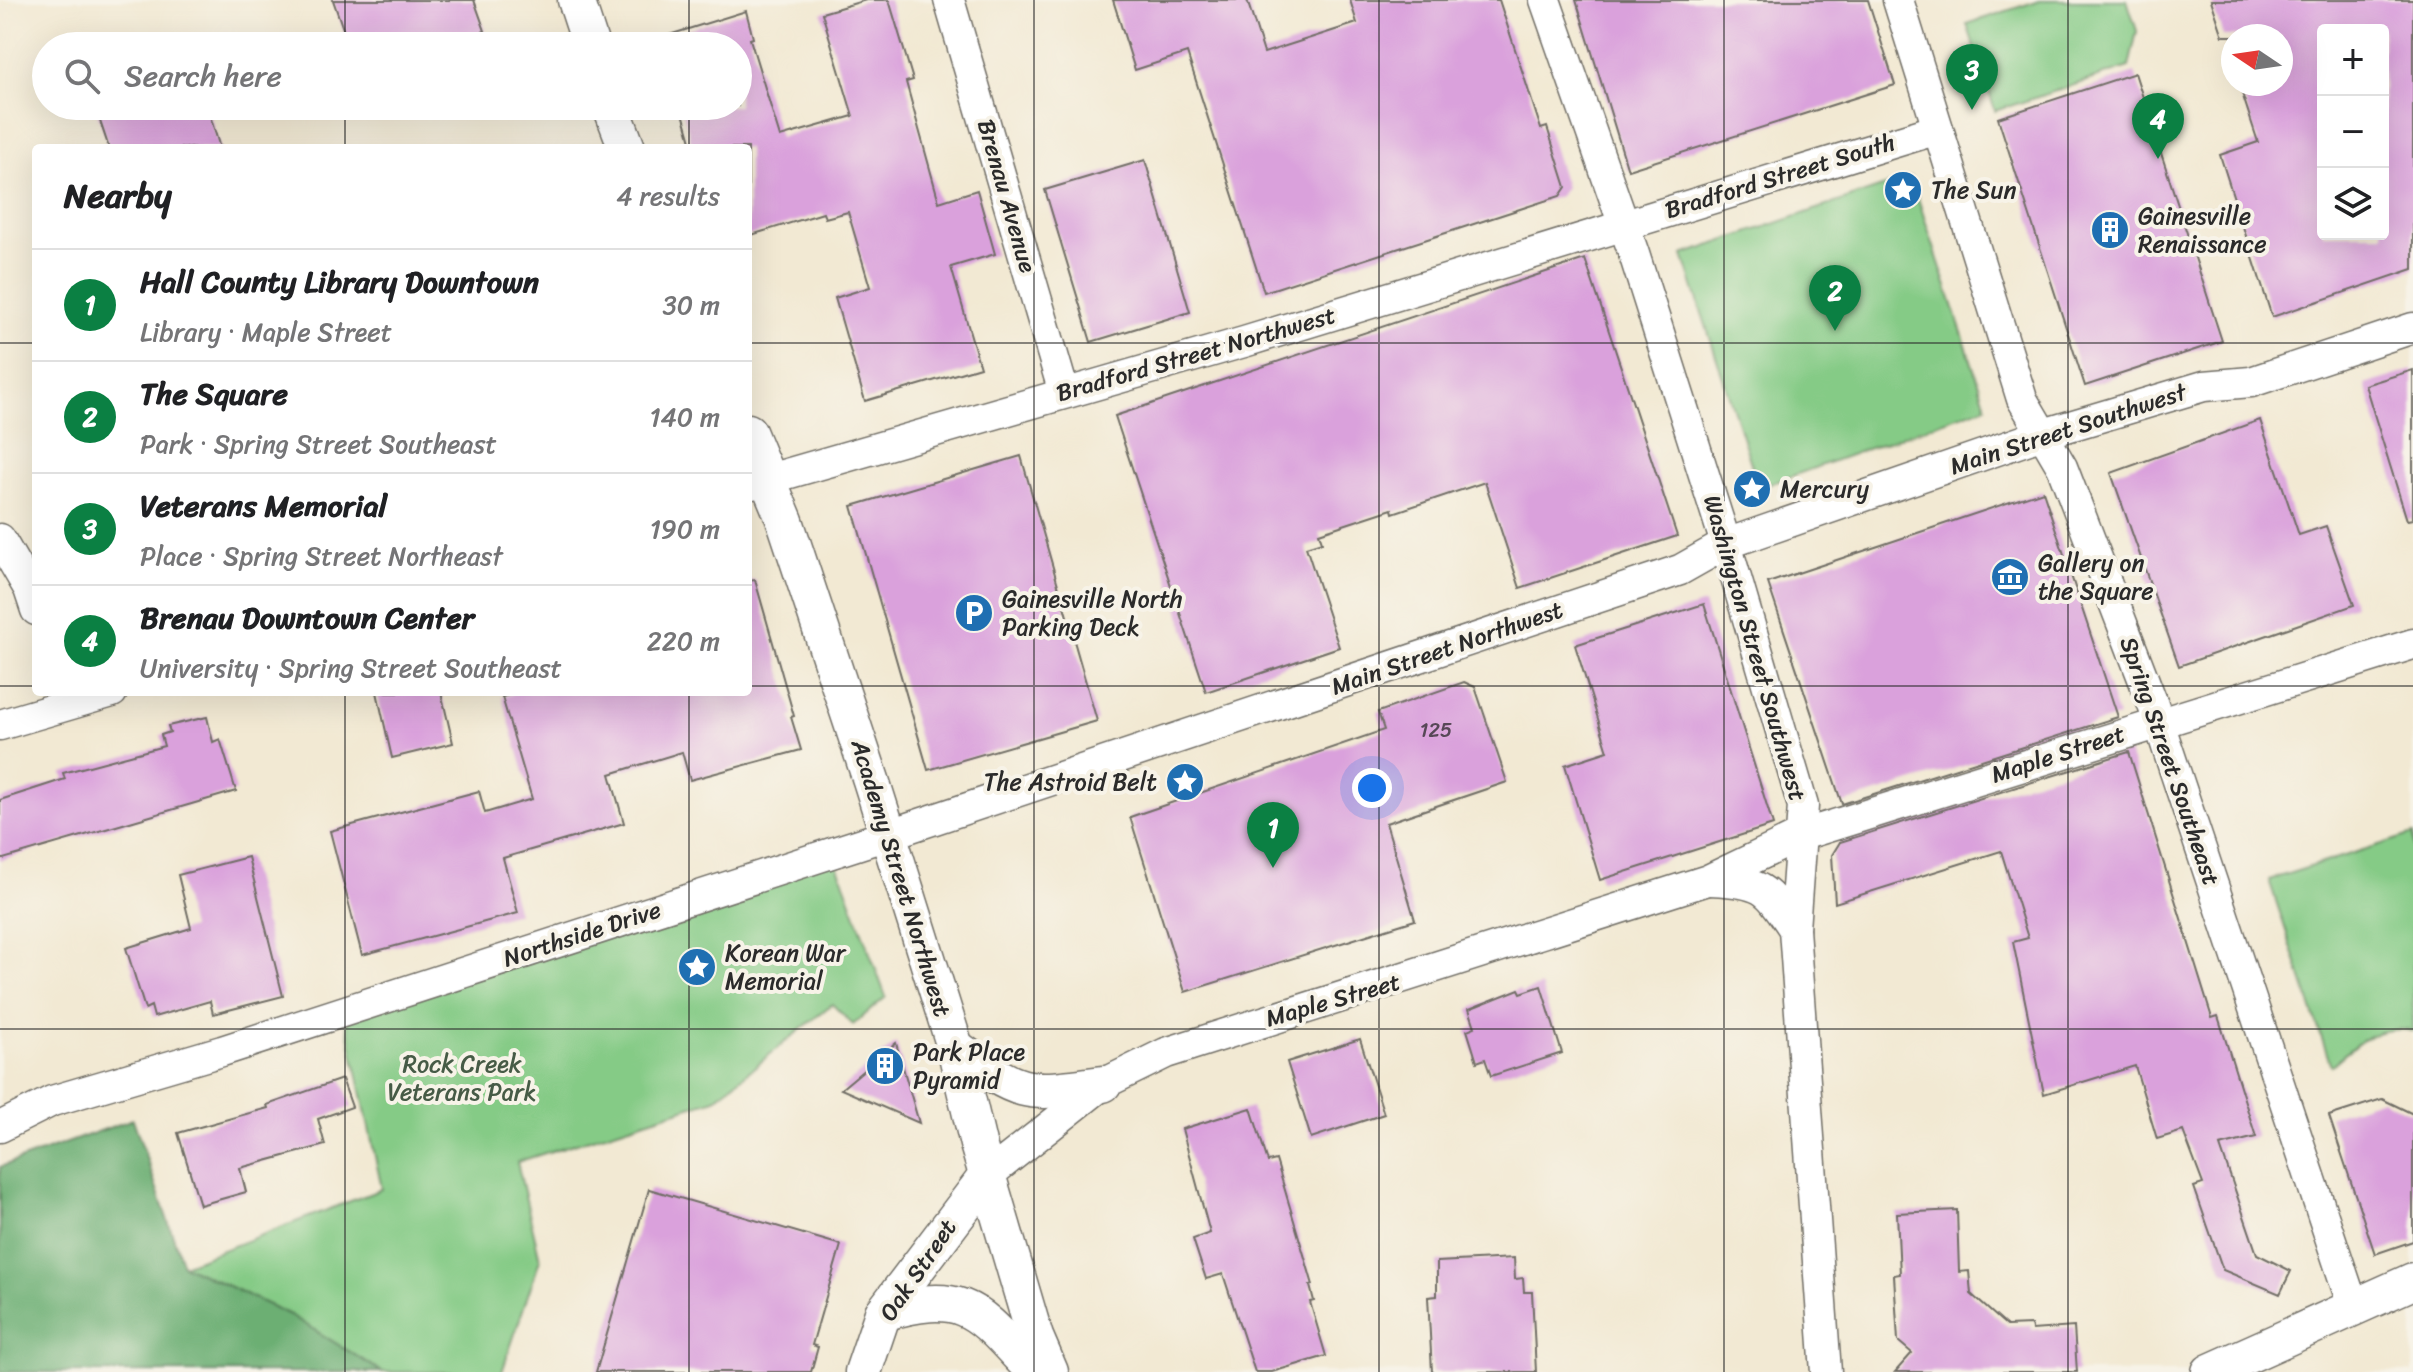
<!DOCTYPE html>
<meta charset="utf-8">
<style>
:root{--surface:#fff;--page:#f2f2f2;--text:#202124;--muted:#757577;--line:#e0e0e0;--accent:#0b8043}
body{margin:0;font-family:Sriracha,sans-serif;background:var(--page);color:var(--text)}
.controls{position:absolute;right:24px;top:24px;display:grid;overflow:hidden;border-radius:8px;box-shadow:0 8px 32px #0002}
.controls button{width:72px;height:72px;display:grid;place-items:center;padding:0;border:0;border-bottom:2px solid var(--line);background:var(--surface);color:var(--text);font:40px sans-serif}
.compass{position:absolute;left:2221px;top:24px;width:72px;height:72px;border-radius:50%;background:var(--surface);box-shadow:0 8px 32px #0002;rotate:283deg}
.you{position:absolute;left:1372px;top:788px;width:28px;height:28px;margin:-20px;border:6px solid #fff;border-radius:50%;background:#1a73e8;box-shadow:0 0 0 12px #1a73e833}
.badge{display:grid;place-items:center;width:52px;height:52px;border-radius:50%;background:var(--accent);color:#fff;font-size:26px;font-weight:700}
.pin{position:absolute;translate:-50% -66px;filter:drop-shadow(0 2px 4px #0008)}
.pin::after{content:'';position:absolute;top:42px;width:28px;height:24px;background:inherit;clip-path:polygon(0 0,100% 0,50% 100%)}
.list{margin:0;padding:0;list-style:none}
h2{display:flex;justify-content:space-between;align-items:center;height:104px;margin:0;padding:0 32px;font-size:34px}
h2 small{font-size:26px;font-weight:400;color:var(--muted)}
.list li{display:grid;grid-template-columns:52px 1fr auto;gap:24px;align-items:center;box-sizing:border-box;height:112px;padding:0 32px;border-top:2px solid var(--line)}
.list b{display:block;font-size:30px;white-space:nowrap}
.list p{margin:0;font-size:26px;white-space:nowrap;color:var(--muted)}
.list em{font-size:26px;font-style:normal;color:var(--muted)}
.icon{flex:none;width:44px;height:44px;fill:none;stroke:currentColor;stroke-width:2;stroke-linecap:round;stroke-linejoin:round}
.map{position:relative;flex:none;width:2413px;height:1372px;overflow:hidden}
.search{position:absolute;background:var(--surface);box-shadow:0 8px 32px #0002;left:32px;top:32px;width:720px;height:88px;display:flex;align-items:center;gap:20px;box-sizing:border-box;padding:0 28px;border-radius:44px;color:var(--muted);font-size:30px}
.panel{position:absolute;background:var(--surface);box-shadow:0 8px 32px #0002;left:32px;top:144px;width:720px;height:552px;border-radius:8px}
.map>svg:first-child{display:block}
.green{fill:#85cb86;stroke:#587b58;stroke-width:2}
.forest{fill:#6caf73;stroke:#4c6d4f;stroke-width:2}
.building{fill:#daa1dc;fill-rule:evenodd}
.lines{fill:none;stroke-linecap:round;stroke-linejoin:round}
.minor-casing{stroke:#716e66;stroke-width:33}
.tertiary-casing{stroke:#716e66;stroke-width:39}
.minor{stroke:#fff;stroke-width:30}
.tertiary{stroke:#fff;stroke-width:36}
.grid{fill:none;stroke:#2b2b2b;stroke-width:2;stroke-opacity:0.55}
.labels{text-anchor:middle;stroke-width:8;stroke-linejoin:round;paint-order:stroke}
.number-label{font-size:20px;fill:#574857}
.street-label{font-size:24px;fill:#2b2b2b;stroke:#f7f3e8}
.poi-label{font-size:24px;fill:#2b2b2b;stroke:#f7f3e8;text-anchor:start}
.park-label{font-size:24px;fill:#465b46;stroke:#f7f3e8}
</style>
<div class="map">
<svg width="2413" height="1372" viewBox="0 0 2413 1372">
<rect width="100%" height="100%" fill="#f7f3e8"/>
<filter id="ink" filterUnits="userSpaceOnUse"><feTurbulence type="fractalNoise" baseFrequency=".0125" numOctaves="2"/><feDisplacementMap in="SourceGraphic" scale="16" xChannelSelector="R" yChannelSelector="G"/><feConvolveMatrix kernelMatrix="1 2 1 2 8 2 1 2 1" color-interpolation-filters="sRGB"/></filter>
<filter id="wash" filterUnits="userSpaceOnUse"><feTurbulence type="fractalNoise" baseFrequency=".006" numOctaves="4" result="noise"/><feDisplacementMap in="SourceGraphic" scale="32" xChannelSelector="R" yChannelSelector="G"/><feGaussianBlur stdDeviation="1.8" result="paint"/><feColorMatrix in="noise" values="0 0 0 0 0 0 0 0 0 0 0 0 0 0 0 0 0 1.4 0 .05"/><feComposite in="paint" operator="in"/></filter>
<g filter="url(#wash)">
<rect width="100%" height="100%" fill="#f2e9d3"/>
<g class="green">
<path d="M2040 0H2127L2137 31 2129 67 1995 111 1967 24Z"/>
<path d="M1911 177 1986 406 1759 488 1683 255Z"/>
<path d="M2413 834V1031C2376 1024 2358 1042 2331 1066L2269 880Z"/>
<path d="M833 853 886 997 853 1025 832 1004 715 1099 517 1162 540 1259 502 1372H382L290 1315 183 1265 382 1189 344 1011Z"/>
</g>
<path class="forest" d="M133 1119 183 1265 290 1315 382 1372H0V1167Z"/>
<g id="blocks">
<g class="building">
<path d="M333 0H474L485 31 443 46H349Z"/>
<path d="M866 0H889L913 80 906 82 939 202 977 190 995 254 951 267 980 367 865 401 835 298 870 287 848 212 825 218 823 213 748 236V148H693L681 106H738V46H654L653 40 746 11 753 38 750 39 780 137 853 116 822 13Z"/>
<path d="M1113 0H1247L1264 53 1357 23 1350 0H1499L1541 129 1547 127 1566 187 1560 196 1264 292 1187 53 1135 70Z"/>
<path d="M1576 0H1868L1895 85 1628 170Z"/>
<path d="M2211 0H2413V269L2272 317 2220 155 2258 142 2239 84H2281V36H2223ZM2323 30H2383V234H2323Z"/>
<path d="M2135 73 2222 341 2085 386 1998 118Z"/>
<path d="M95 106H207L220 148H109Z"/>
<path d="M1145 160 1190 312 1091 342 1045 190Z"/>
<path d="M1585 259 1677 536 1520 588 1485 482 1393 513 1392 509 1319 533 1322 542 1306 547 1339 647 1206 692 1115 416Z"/>
<path d="M2413 370V519L2407 520 2365 385Z"/>
<path d="M2260 420 2299 535 2326 526 2354 605 2179 666 2111 473Z"/>
<path d="M1021 456 1097 721 928 770 852 506Z"/>
<path d="M2043 491 2118 717 1842 804 1768 583Z"/>
<path d="M755 580 794 716 791 717 801 750 690 780 682 752 610 774 624 823 503 858 518 913 362 955 330 831 479 791 485 813 532 799 502 697 518 692H748V581Z"/>
<path d="M1704 604 1773 825 1600 880 1565 765 1608 751 1575 645Z"/>
<path d="M1464 682 1475 687 1507 782 1386 823 1415 920 1185 992 1130 817 1384 730 1378 712Z"/>
<path d="M377 692H441L453 743 392 758Z"/>
<path d="M207 717 213 742 220 739 236 791 0 860V800L65 779 63 773 164 746 161 735 170 732 168 726Z"/>
<path d="M2129 752 2212 1018 2218 1016 2256 1137 2220 1146 2257 1254 2291 1271 2280 1294 2223 1270 2194 1187 2203 1184 2183 1131 2157 1139 2135 1066 2044 1094 2013 942 2028 938 2001 851 1835 903 1832 855 1840 842Z"/>
<path d="M248 857 283 996 213 1014 210 1001 154 1017 151 1006 145 1009 126 948 191 928 178 875Z"/>
<path d="M1541 986 1562 1053 1491 1076 1485 1059 1477 1062 1467 1030 1475 1027 1469 1009 1519 989 1521 993Z"/>
<path d="M1360 1039 1384 1114 1311 1138 1287 1062Z"/>
<path d="M896 1043 919 1123 841 1089Z"/>
<path d="M342 1079 352 1107 318 1119 325 1145 240 1168 246 1192 200 1205 178 1133 268 1108 267 1105Z"/>
<path d="M2382 1099 2413 1114V1241L2375 1254 2329 1116Z"/>
<path d="M1251 1108 1268 1162 1276 1160 1313 1285 1310 1286 1314 1301 1310 1302 1326 1356 1272 1372H1255L1223 1274 1206 1279 1193 1239 1210 1233 1182 1129Z"/>
<path d="M649 1189 841 1245 812 1345 818 1347 811 1372H596Z"/>
<path d="M1957 1210 1959 1272 1969 1271 1971 1294 2007 1326 2031 1325 2032 1330 2074 1327 2077 1372H1895L1912 1353 1898 1341 1894 1275 1900 1274 1897 1213Z"/>
<path d="M1514 1258 1515 1279 1523 1278 1524 1292H1532L1536 1372H1432L1428 1297 1437 1296V1262Z"/>
</g>
</g>
</g>
<g filter="url(#ink)">
<use href="#blocks" fill-opacity="0" stroke="#716e66" stroke-width="2"/>
<g class="lines">
<defs>
<g id="minor">
<path d="M949 0 1064 393"/>
<path d="M1545 0 1634 254 1726 544 1803 806 1794 929 1826 1372"/>
<path d="M1898 0 2022 399 2062 467 2151 699 2354 1309"/>
<path d="M748 485 1244 342 1938 129"/>
<path d="M0 539 29 589 36 610"/>
<path d="M0 725 112 692"/>
<path d="M1710 880C1763 883 1765 886 1794 929"/>
<path d="M0 1127 52 1101 222 1051 887 835 1680 570 1726 544 2043 434 2204 386 2251 382 2413 328"/>
<path d="M987 1176 1103 1084 1166 1053 1708 880 1802 835 2413 644"/>
</g>
<g id="tertiary">
<path d="M576 0 591 46"/>
<path d="M611 106 627 148"/>
<path d="M748 432 785 521 871 780 955 1047 978 1144 1035 1337 1050 1372"/>
<path d="M955 1047C1021 1095 1021 1095 1103 1084"/>
<path d="M883 1313C969 1287 979 1314 1035 1372"/>
<path d="M863 1372 883 1313 987 1176"/>
<path d="M2210 1372 2413 1281"/>
</g>
</defs>
<use href="#minor" class="minor-casing"/>
<use href="#tertiary" class="tertiary-casing"/>
<use href="#minor" class="minor"/>
<use href="#tertiary" class="tertiary"/>
</g>
</g>
<path class="grid" d="M345 0V46M689 0V46M1034 0V1372M1379 0V1372M1724 0V1372M2068 0V1372M345 106V148M689 106V148M0 343H36M748 343H2413M0 686H36M748 686H2413M345 692V1372M689 692V1372M0 1029H2413"/>
<defs>
<symbol id="sight-disc" viewBox="-11 -11 22 22"><circle r="9.5" fill="#1f6fb2" stroke="#f7f3e8"/><path d="M0-6L1.8-2.2L6-1.7L2.9 1.2L3.7 5.4L0 3.3L-3.7 5.4L-2.9 1.2L-6-1.7L-1.8-2.2Z" fill="#fff"/></symbol>
<symbol id="building-disc" viewBox="-11 -11 22 22"><circle r="9.5" fill="#1f6fb2" stroke="#f7f3e8"/><path d="M-4-6H4V6H1V3H-1V6H-4ZM-2.5-4.3h1.7v1.8h-1.7ZM.8-4.3h1.7v1.8H.8ZM-2.5-1h1.7V.8h-1.7ZM.8-1h1.7V.8H.8Z" fill="#fff"/></symbol>
<symbol id="museum-disc" viewBox="-11 -11 22 22"><circle r="9.5" fill="#1f6fb2" stroke="#f7f3e8"/><path d="M0-6L6-3V-2H-6V-3ZM-5-1h2V3h-2ZM-1-1h2V3h-2ZM3-1h2V3H3ZM-6 4H6V6H-6Z" fill="#fff"/></symbol>
<symbol id="parking-disc" viewBox="-11 -11 22 22"><circle r="9.5" fill="#1f6fb2" stroke="#f7f3e8"/><path d="M-3.5-5.5H1a3.5 3.5 0 0 1 0 7H-1V5.5H-3.5ZM-1-3.4V-.6H.8a1.4 1.4 0 0 0 0-2.8Z" fill="#fff"/></symbol>
</defs>
<g fill-rule="evenodd">
<use href="#sight-disc" x="1881" y="168" width="44" height="44"/>
<use href="#building-disc" x="2088" y="208" width="44" height="44"/>
<use href="#sight-disc" x="1730" y="467" width="44" height="44"/>
<use href="#museum-disc" x="1988" y="555" width="44" height="44"/>
<use href="#parking-disc" x="952" y="591" width="44" height="44"/>
<use href="#sight-disc" x="1163" y="760" width="44" height="44"/>
<use href="#sight-disc" x="675" y="945" width="44" height="44"/>
<use href="#building-disc" x="863" y="1044" width="44" height="44"/>
</g>
<g class="labels">
<g class="number-label">
<text x="1436" y="737">125</text>
</g>
<g class="street-label">
<text transform="translate(1780 176) rotate(-17)" y="8">Bradford Street South</text>
<text transform="translate(1007 196) rotate(74)" y="8">Brenau Avenue</text>
<text transform="translate(1196 354) rotate(-16)" y="8">Bradford Street Northwest</text>
<text transform="translate(2068 429) rotate(-18)" y="8">Main Street Southwest</text>
<text transform="translate(1447 648) rotate(-19)" y="8">Main Street Northwest</text>
<text transform="translate(1755 648) rotate(74)" y="8">Washington Street Southwest</text>
<text transform="translate(2058 754) rotate(-18)" y="8">Maple Street</text>
<text transform="translate(2170 761) rotate(71)" y="8">Spring Street Southeast</text>
<text transform="translate(901 878) rotate(73)" y="8">Academy Street Northwest</text>
<text transform="translate(582 934) rotate(-18)" y="8">Northside Drive</text>
<text transform="translate(1333 1000) rotate(-16)" y="8">Maple Street</text>
<text transform="translate(918 1270) rotate(-56)" y="8">Oak Street</text>
</g>
<g class="poi-label">
<text x="1931" y="198">The Sun</text>
<text x="2138" y="224">Gainesville<tspan x="2138" dy="28">Renaissance</tspan></text>
<text x="1780" y="497">Mercury</text>
<text x="2038" y="571">Gallery on<tspan x="2038" dy="28">the Square</tspan></text>
<text x="1002" y="607">Gainesville North<tspan x="1002" dy="28">Parking Deck</tspan></text>
<text x="1157" y="790" text-anchor="end">The Astroid Belt</text>
<text x="725" y="961">Korean War<tspan x="725" dy="28">Memorial</tspan></text>
<text x="913" y="1060">Park Place<tspan x="913" dy="28">Pyramid</tspan></text>
</g>
<g class="park-label">
<text x="462" y="1072">Rock Creek<tspan x="462" dy="28">Veterans Park</tspan></text>
</g>
</g>
</svg>
<div class="controls">
<button>+</button>
<button>−</button>
<button><svg class="icon" aria-label="layers" viewBox="0 0 24 24"><path d="M12 4l9 5-9 5-9-5zM3 14l9 5 9-5"/></svg></button>
</div>
<svg class="compass" viewBox="-18 -18 36 36"><path d="M0-13l5 13h-10z" fill="#e53935"/><path d="M0 13l5-13h-10z" fill="#757577"/></svg>
<div class="you"></div>
<div class="pin badge" style="left:1273px;top:868px">1</div>
<div class="pin badge" style="left:1835px;top:331px">2</div>
<div class="pin badge" style="left:1972px;top:110px">3</div>
<div class="pin badge" style="left:2158px;top:159px">4</div>
<div class="search"><svg class="icon" aria-label="search" viewBox="0 0 24 24"><circle cx="10" cy="10" r="6"/><path d="M15 15l6 6"/></svg>Search here</div>
<section class="panel">
<h2>Nearby<small>4 results</small></h2>
<ul class="list">
<li><span class="badge">1</span><div><b>Hall County Library Downtown</b><p>Library · Maple Street</p></div><em>30 m</em></li>
<li><span class="badge">2</span><div><b>The Square</b><p>Park · Spring Street Southeast</p></div><em>140 m</em></li>
<li><span class="badge">3</span><div><b>Veterans Memorial</b><p>Place · Spring Street Northeast</p></div><em>190 m</em></li>
<li><span class="badge">4</span><div><b>Brenau Downtown Center</b><p>University · Spring Street Southeast</p></div><em>220 m</em></li>
</ul>
</section>
</div>
